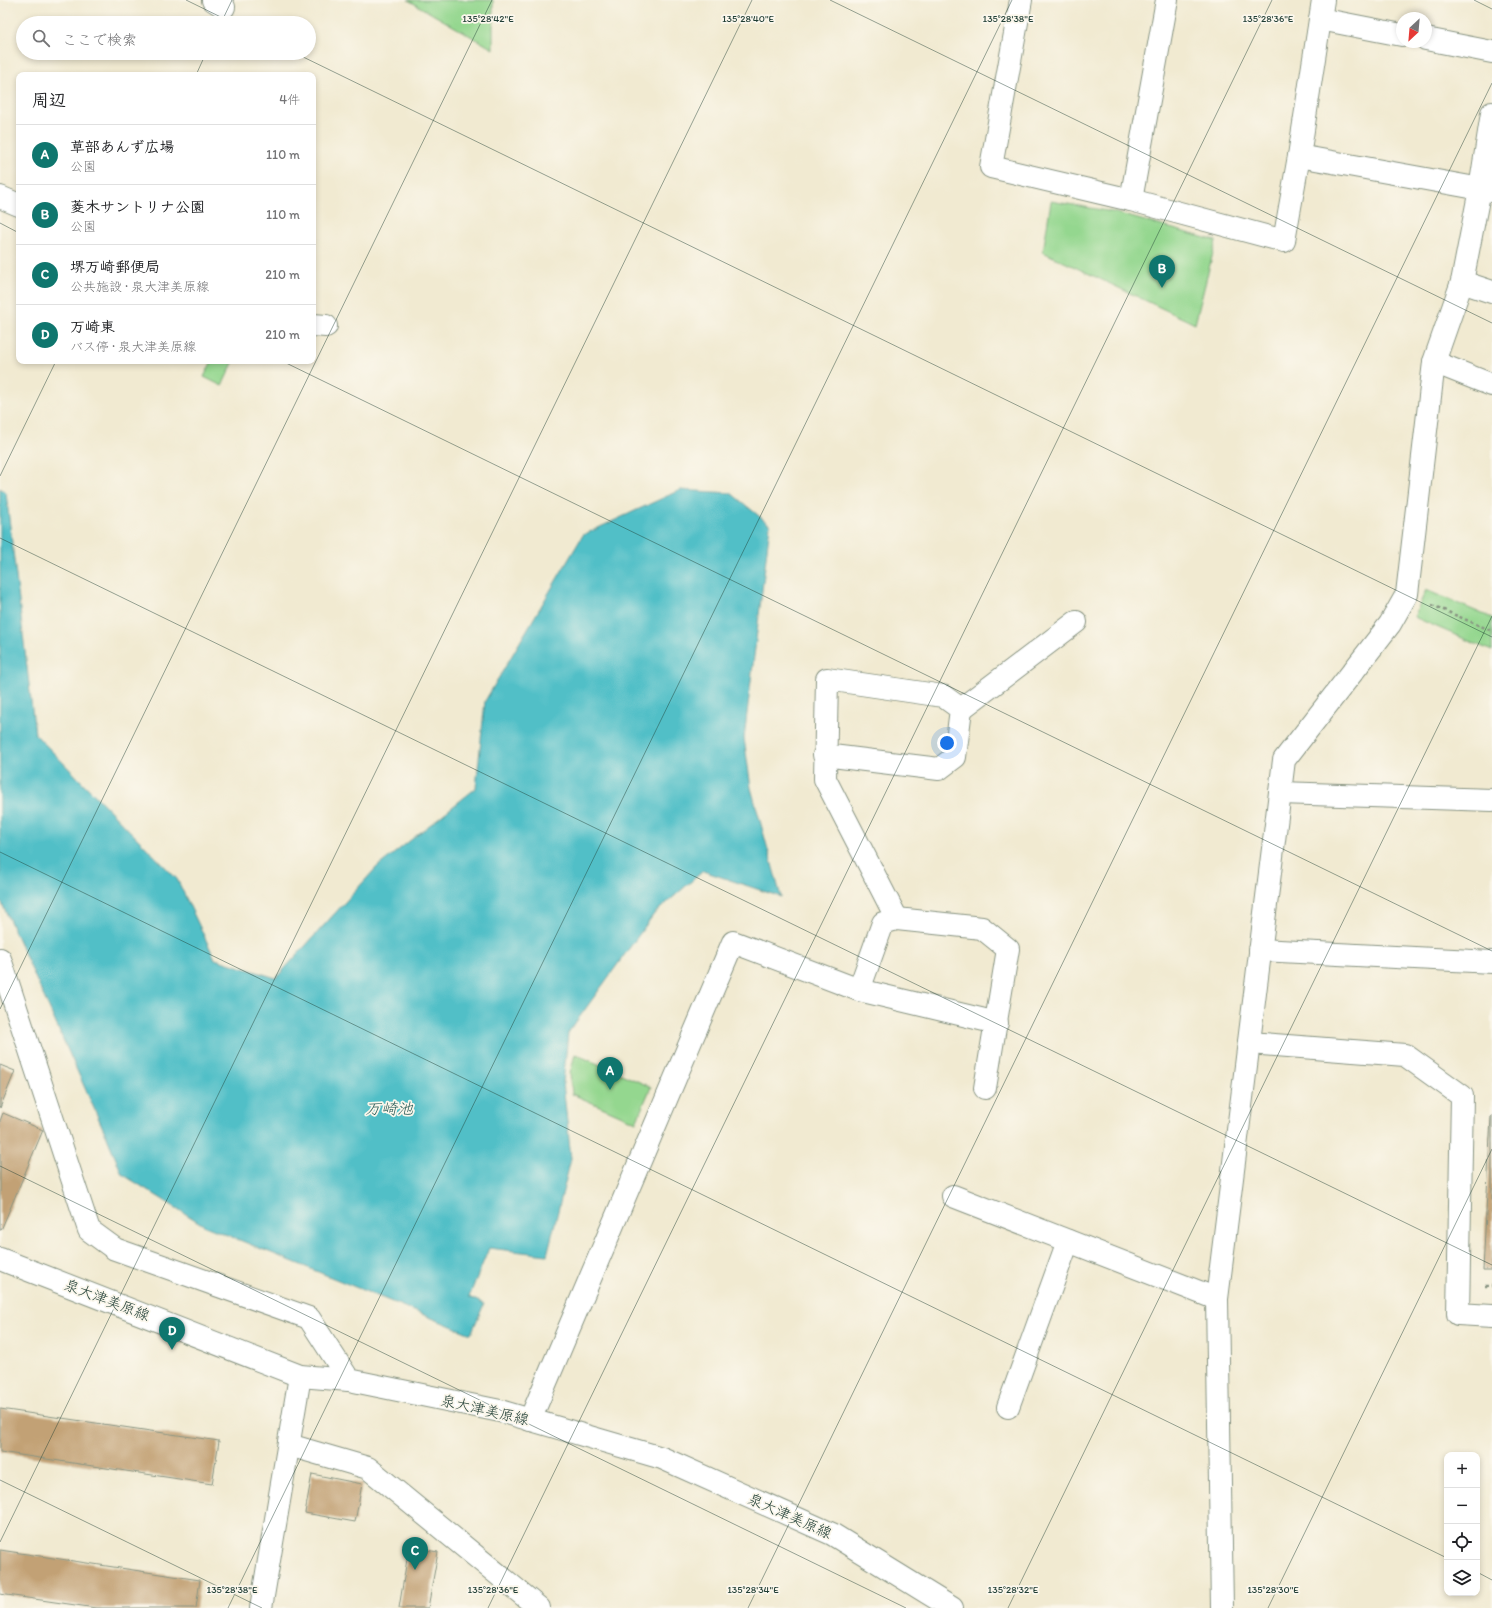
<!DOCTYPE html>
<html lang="ja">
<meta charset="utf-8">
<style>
:root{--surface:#fff;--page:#f6f6f6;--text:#202124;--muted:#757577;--line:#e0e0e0;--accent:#0f766e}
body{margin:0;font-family:Itim,"Klee One",sans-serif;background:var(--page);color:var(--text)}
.controls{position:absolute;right:12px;bottom:12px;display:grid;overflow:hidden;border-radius:8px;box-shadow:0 2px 6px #0003}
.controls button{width:36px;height:36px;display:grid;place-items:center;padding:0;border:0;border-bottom:1px solid var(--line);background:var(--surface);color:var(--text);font:20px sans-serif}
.compass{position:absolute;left:1396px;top:12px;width:36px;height:36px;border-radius:50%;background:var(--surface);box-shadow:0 2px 6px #0003;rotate:206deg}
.you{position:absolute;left:947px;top:743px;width:14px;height:14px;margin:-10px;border:3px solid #fff;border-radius:50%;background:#1a73e8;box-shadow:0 0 0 6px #1a73e833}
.badge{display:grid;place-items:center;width:26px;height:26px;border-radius:50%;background:var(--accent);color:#fff;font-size:13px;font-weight:700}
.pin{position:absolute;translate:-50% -33px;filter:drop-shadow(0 1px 2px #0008)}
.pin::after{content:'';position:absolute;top:21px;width:14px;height:12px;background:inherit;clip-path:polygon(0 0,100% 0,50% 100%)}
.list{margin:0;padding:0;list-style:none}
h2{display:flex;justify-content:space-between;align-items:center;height:52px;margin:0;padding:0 16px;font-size:17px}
h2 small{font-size:13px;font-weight:400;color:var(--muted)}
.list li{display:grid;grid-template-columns:26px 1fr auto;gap:12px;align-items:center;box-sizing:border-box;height:60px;padding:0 16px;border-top:1px solid var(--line)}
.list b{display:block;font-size:15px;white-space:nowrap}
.list p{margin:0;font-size:13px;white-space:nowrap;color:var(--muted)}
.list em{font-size:13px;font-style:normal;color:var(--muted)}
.icon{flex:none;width:22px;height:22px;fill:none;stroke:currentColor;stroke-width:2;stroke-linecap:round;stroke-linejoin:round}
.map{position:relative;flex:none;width:1492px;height:1608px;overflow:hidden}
.search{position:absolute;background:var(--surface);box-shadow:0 2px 6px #0003;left:16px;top:16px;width:300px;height:44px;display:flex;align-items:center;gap:10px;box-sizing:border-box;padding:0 14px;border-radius:22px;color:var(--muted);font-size:15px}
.panel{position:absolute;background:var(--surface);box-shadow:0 2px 6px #0003;left:16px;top:72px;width:300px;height:292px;border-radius:8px}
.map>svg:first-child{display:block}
.green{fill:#94d78f;stroke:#5a8a62}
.water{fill:#51bfc7;stroke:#387e7e}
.building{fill:#c2a175}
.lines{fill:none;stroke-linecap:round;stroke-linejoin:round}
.minor-casing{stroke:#889482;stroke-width:24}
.major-casing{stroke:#889482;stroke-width:24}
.path{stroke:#889482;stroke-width:2.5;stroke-dasharray:3 3;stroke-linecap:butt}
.minor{stroke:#fff;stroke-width:22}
.major{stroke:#fff;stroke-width:22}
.ticks{fill:none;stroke:#1f3d34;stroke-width:1;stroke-opacity:0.45}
.labels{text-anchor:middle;stroke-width:3.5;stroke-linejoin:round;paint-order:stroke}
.street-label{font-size:15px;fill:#1f3d34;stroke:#fbf7ec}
.water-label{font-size:16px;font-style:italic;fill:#2c5e59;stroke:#fbf7ec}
.ticks-label{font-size:10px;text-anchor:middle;fill:#1f3d34;stroke:#fbf7ec;stroke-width:3.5;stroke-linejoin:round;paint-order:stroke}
</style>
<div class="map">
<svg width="1492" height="1608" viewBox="0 0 1492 1608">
<rect width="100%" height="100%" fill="#fbf7ec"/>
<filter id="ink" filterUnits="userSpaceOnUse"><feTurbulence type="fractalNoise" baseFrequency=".025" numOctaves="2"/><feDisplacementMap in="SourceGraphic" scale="8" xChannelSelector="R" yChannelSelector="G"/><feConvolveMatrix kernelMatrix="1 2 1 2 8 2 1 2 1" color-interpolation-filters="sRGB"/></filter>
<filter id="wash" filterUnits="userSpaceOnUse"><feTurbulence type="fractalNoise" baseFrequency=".012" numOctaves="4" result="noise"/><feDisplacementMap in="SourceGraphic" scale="16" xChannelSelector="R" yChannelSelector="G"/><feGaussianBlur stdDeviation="0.9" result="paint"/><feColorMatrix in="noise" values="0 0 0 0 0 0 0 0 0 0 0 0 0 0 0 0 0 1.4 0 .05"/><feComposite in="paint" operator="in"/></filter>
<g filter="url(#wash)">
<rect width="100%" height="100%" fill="#f1ead1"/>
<g class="green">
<path d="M408 0H493V49Z"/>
<path d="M1051 201 1113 212 1216 241 1195 324 1043 252Z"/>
<path d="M212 361H234L222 386 204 377Z"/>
<path d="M1426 590 1492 618V651L1414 617Z"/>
<path d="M575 1054 651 1087 636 1122 572 1094 570 1073Z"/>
</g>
<path class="water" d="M0 488 6 493 35 734 177 879 215 959 276 978 377 867 476 788 485 701 583 535 680 490 731 493 770 525 744 738 751 788 781 897 703 871 654 914 568 1033 563 1083 571 1159 547 1255 489 1248 469 1297 484 1304 471 1334 205 1226 122 1174 106 1135 0 899Z"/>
<g id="blocks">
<g class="building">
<path d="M0 1065 15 1071 0 1108Z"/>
<path d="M3 1113 43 1130 1 1230H0V1121Z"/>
<path d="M1491 1116H1492V1270H1483Z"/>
<path d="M0 1409 219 1441 212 1484 0 1452Z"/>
<path d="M312 1474 362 1484 355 1522 305 1513Z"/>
<path d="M409 1547 438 1552 428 1608H399Z"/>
<path d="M0 1550 200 1580 196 1608H96L0 1594Z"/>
</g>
</g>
</g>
<g filter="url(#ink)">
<use href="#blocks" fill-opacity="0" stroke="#889482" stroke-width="1"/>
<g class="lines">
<defs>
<g id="minor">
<path d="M213 0 224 7"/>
<path d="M1021 0 991 167 1131 200 1284 241 1299 156"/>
<path d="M1323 0 1299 156 1492 191"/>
<path d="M1320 19 1402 35"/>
<path d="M1426 39 1492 52"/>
<path d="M0 197 19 205"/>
<path d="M1131 200 1167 0"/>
<path d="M1462 282 1492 292"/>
<path d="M313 325 326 326"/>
<path d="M1434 362 1492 385"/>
<path d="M961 709 1076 622"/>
<path d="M824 755 939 769 955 757 961 709 943 696 827 679 825 779 897 919"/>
<path d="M1280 793 1492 800"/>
<path d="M1260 950 1492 962"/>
<path d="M0 959 89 1230 115 1249 309 1318 349 1380"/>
<path d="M859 990 883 923 897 919 982 928 1008 949 985 1088"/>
<path d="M1249 1043 1405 1055 1462 1096 1458 1314 1492 1316"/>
<path d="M953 1196 1217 1299"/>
<path d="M1008 1407 1068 1241"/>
<path d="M530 1420 733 942 859 990 997 1023"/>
<path d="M289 1445 368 1468 539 1608"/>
<path d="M261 1608 300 1376"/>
<path d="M1222 1608 1217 1299 1284 760 1390 624 1407 594 1434 362 1462 282 1480 189 1492 113"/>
</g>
<path id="major" d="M0 1259 300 1376 349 1380 500 1411 662 1458 832 1534 952 1608"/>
</defs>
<use href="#minor" class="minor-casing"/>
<use href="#major" class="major-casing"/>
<g class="path">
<path d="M1432 605 1492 631"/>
<path d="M1485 1286H1492"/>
</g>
<use href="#minor" class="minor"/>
<use href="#major" class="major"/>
</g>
</g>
<path class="ticks" d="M186 0 233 23M830 0 1492 323M1474 0 1492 9M221 23 232 0M295 53 1492 637M196 75 206 53M0 223 19 233M282 361 1492 951M0 476 56 361M0 538 1492 1265M0 852 1447 1558M0 1009 492 0M0 1166 906 1608M0 1480 262 1608M0 1542 752 0M1477 1572 1492 1580M228 1608 1012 0M488 1608 1272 0M748 1608 1492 83M1008 1608 1492 616M1268 1608 1492 1149"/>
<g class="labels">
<g class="street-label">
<text transform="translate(107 1300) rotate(21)" y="5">泉大津美原線</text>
<text transform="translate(485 1410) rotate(13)" y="5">泉大津美原線</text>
<text transform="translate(790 1516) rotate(24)" y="5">泉大津美原線</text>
</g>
<g class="water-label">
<text x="389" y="1114">万崎池</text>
</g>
</g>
<g class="ticks-label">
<text x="488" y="22">135°28'42"E</text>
<text x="748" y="22">135°28'40"E</text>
<text x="1008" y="22">135°28'38"E</text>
<text x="1268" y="22">135°28'36"E</text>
<text x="232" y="1593">135°28'38"E</text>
<text x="493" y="1593">135°28'36"E</text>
<text x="753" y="1593">135°28'34"E</text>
<text x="1013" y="1593">135°28'32"E</text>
<text x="1273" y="1593">135°28'30"E</text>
</g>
</svg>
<div class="controls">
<button>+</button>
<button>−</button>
<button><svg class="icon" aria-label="locate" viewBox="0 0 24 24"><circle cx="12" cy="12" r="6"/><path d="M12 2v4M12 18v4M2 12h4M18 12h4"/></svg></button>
<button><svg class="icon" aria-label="layers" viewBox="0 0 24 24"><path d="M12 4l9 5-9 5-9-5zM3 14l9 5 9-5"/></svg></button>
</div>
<svg class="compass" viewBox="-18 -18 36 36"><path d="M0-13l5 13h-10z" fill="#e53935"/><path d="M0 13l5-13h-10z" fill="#757577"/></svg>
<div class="you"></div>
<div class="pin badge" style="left:610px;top:1090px">A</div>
<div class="pin badge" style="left:1162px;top:288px">B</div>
<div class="pin badge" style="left:415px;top:1570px">C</div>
<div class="pin badge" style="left:172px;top:1350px">D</div>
<div class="search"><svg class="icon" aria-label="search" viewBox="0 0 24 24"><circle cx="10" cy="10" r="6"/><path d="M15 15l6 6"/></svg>ここで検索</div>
<section class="panel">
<h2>周辺<small>4件</small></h2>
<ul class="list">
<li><span class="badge">A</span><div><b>草部あんず広場</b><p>公園</p></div><em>110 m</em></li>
<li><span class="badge">B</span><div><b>菱木サントリナ公園</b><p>公園</p></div><em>110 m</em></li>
<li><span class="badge">C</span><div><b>堺万崎郵便局</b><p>公共施設 · 泉大津美原線</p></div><em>210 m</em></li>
<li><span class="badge">D</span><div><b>万崎東</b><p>バス停 · 泉大津美原線</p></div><em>210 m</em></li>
</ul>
</section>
</div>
